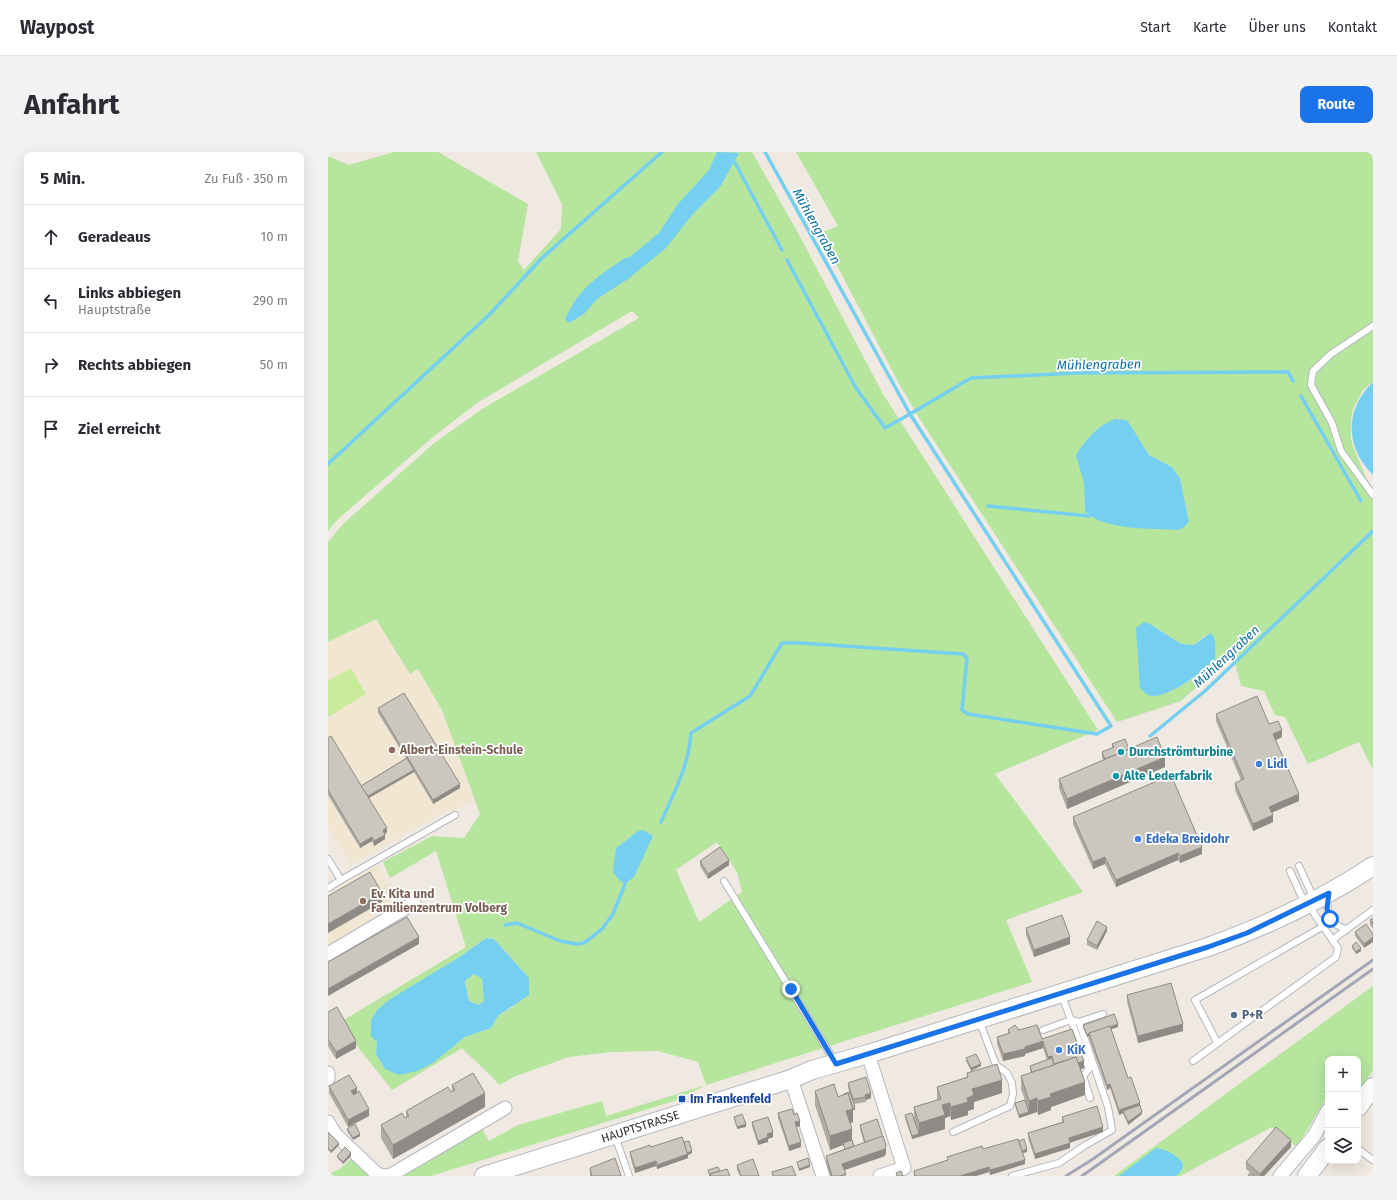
<!DOCTYPE html>
<html lang="de">
<meta charset="utf-8">
<style>
:root{--surface:#fff;--page:#f2f2f3;--text:#2b2b33;--muted:#7c7c81;--line:#e1e1e2;--accent:#1a73e8}
body{margin:0;font-family:"Fira Sans",sans-serif;background:var(--page);color:var(--text)}
.controls{position:absolute;right:12px;bottom:12px;display:grid;overflow:hidden;border-radius:8px;box-shadow:0 4px 16px #0002}
.controls button{width:36px;height:36px;display:grid;place-items:center;padding:0;border:0;border-bottom:1px solid var(--line);background:var(--surface);color:var(--text);font:20px sans-serif}
.stop{position:absolute;width:12px;height:12px;margin:-9px;border:3px solid #1a73e8;border-radius:50%;background:#fff}
.stop.end{background:#1a73e8;border-color:#fff;box-shadow:0 1px 4px #0008}
.list{margin:0;padding:0;list-style:none}
h2{display:flex;justify-content:space-between;align-items:center;height:52px;margin:0;padding:0 16px;font-size:17px}
h2 small{font-size:13px;font-weight:400;color:var(--muted)}
.list li{display:grid;grid-template-columns:26px 1fr auto;gap:12px;align-items:center;box-sizing:border-box;height:64px;padding:0 16px;border-top:1px solid var(--line)}
.list b{display:block;font-size:15px;white-space:nowrap}
.list p{margin:0;font-size:13px;white-space:nowrap;color:var(--muted)}
.list em{font-size:13px;font-style:normal;color:var(--muted)}
.icon{flex:none;width:22px;height:22px;fill:none;stroke:currentColor;stroke-width:2;stroke-linecap:round;stroke-linejoin:round}
.map{position:relative;flex:none;width:1045px;height:1024px;overflow:hidden;border-radius:8px}
header{display:flex;align-items:center;gap:24px;box-sizing:border-box;height:56px;padding:0 20px;background:var(--surface);border-bottom:1px solid var(--line)}
header strong{font-size:19px}
nav{display:flex;gap:22px;margin-inline-start:auto;font-size:14px}
.intro{display:flex;align-items:center;justify-content:space-between;box-sizing:border-box;height:96px;padding:0 24px}
h1{margin:0;font-size:28px}
.button{padding:10px 18px;border-radius:8px;background:var(--accent);color:#fff;font-size:14px;font-weight:700}
main{display:flex;gap:24px;padding:0 24px}
aside{flex:1;background:var(--surface);border-radius:8px;box-shadow:0 4px 16px #0002}
.map>svg:first-child{display:block}
.education{fill:#f0e6d1}
.green{fill:#b6e59e;fill-rule:evenodd}
.pitch{fill:#c9ec9a}
.water{fill:#75cff0;fill-rule:evenodd}
.lines{fill:none;stroke-linecap:round;stroke-linejoin:round}
.stream{stroke:#75cff0;stroke-width:3.5}
.service-casing{stroke:#b4b7c1;stroke-width:8}
.minor-casing{stroke:#b4b7c1;stroke-width:15}
.secondary-casing{stroke:#b4b7c1;stroke-width:20}
.service{stroke:#fff;stroke-width:6}
.minor{stroke:#fff;stroke-width:13}
.secondary{stroke:#fff;stroke-width:18}
.rail{stroke:#a3a6b8;stroke-width:3}
.wall{fill:#afaba4}
.shaded-wall{fill:#8e8b86}
.building{fill:#cbc7bf;stroke:#8e8b86}
.route{stroke:#1a73e8;stroke-width:5}
.education-dot{fill:#8d6e63;stroke:#fff;stroke-width:1.5}
.culture-dot{fill:#0f9aa8;stroke:#fff;stroke-width:1.5}
.shop-dot{fill:#3f7fe0;stroke:#fff;stroke-width:1.5}
.service-dot{fill:#5c6f8a;stroke:#fff;stroke-width:1.5}
.transit-dot{fill:#1a4fb4;stroke:#fff;stroke-width:1.5}
.labels{text-anchor:middle;stroke-width:3.5;stroke-linejoin:round;paint-order:stroke}
.education-label{font-size:12px;font-weight:bold;fill:#785e54;stroke:#fff;text-anchor:start}
.culture-label{font-size:12px;font-weight:bold;fill:#0d838f;stroke:#fff;text-anchor:start}
.shop-label{font-size:12px;font-weight:bold;fill:#366cbe;stroke:#fff;text-anchor:start}
.service-label{font-size:12px;font-weight:bold;fill:#4e5e75;stroke:#fff;text-anchor:start}
.transit-label{font-size:12px;font-weight:bold;fill:#164399;stroke:#fff;text-anchor:start}
.street-label{font-size:12px;fill:#2e2e2e;stroke:#fff}
.water-label{font-size:13px;font-style:italic;fill:#0d6fa3;stroke:#fff}
</style>
<header>
<strong>Waypost</strong>
<nav><a>Start</a><a>Karte</a><a>Über uns</a><a>Kontakt</a></nav>
</header>
<div class="intro"><h1>Anfahrt</h1><a class="button">Route</a></div>
<main>
<aside>
<h2>5 Min.<small>Zu Fuß · 350 m</small></h2>
<ul class="list">
<li><svg class="icon" aria-label="ahead" viewBox="0 0 24 24"><path d="M12 20V5M6 11l6-6 6 6"/></svg><div><b>Geradeaus</b></div><em>10 m</em></li>
<li><svg class="icon" aria-label="left" viewBox="0 0 24 24"><path d="M17 20v-9H6M10 6l-5 5 5 5"/></svg><div><b>Links abbiegen</b><p>Hauptstraße</p></div><em>290 m</em></li>
<li><svg class="icon" aria-label="right" viewBox="0 0 24 24"><path d="M7 20v-9h11M14 6l5 5-5 5"/></svg><div><b>Rechts abbiegen</b></div><em>50 m</em></li>
<li><svg class="icon" aria-label="arrive" viewBox="0 0 24 24"><path d="M6 21V4h12l-3 4 3 4H6"/></svg><div><b>Ziel erreicht</b></div></li>
</ul>
</aside>
<div class="map">
<svg width="1045" height="1024" viewBox="0 0 1045 1024">
<rect width="100%" height="100%" fill="#efe9e1"/>
<g class="education">
<path d="M48 467 82 522 90 517 114 558 146 648 123 660 121 657 23 713 0 675V490Z"/>
<path d="M49 713 74 757 0 799V742Z"/>
</g>
<g class="green">
<path d="M66 0H110L200 52 190 109 196 118 233 77 234 52 208 0H424L469 79 555 242 770 578 667 622 755 740 678 768 704 830 378 933 346 949 103 1024H72L92 1014 154 977 161 989 190 973 274 949 278 964 378 933 370 910 330 899 283 900 241 905 188 924 171 933C160 919 146 909 134 896L64 938 29 894 14 869 138 795 108 699 62 726 55 710 104 684 136 686 152 662 114 558 90 517 82 522 48 467 0 490V390L15 372 105 292 154 257 311 166 304 159 149 251 105 285 10 367 0 379V4L21 13ZM310 679 306 725 297 731 288 696ZM389 690 409 720 414 740 371 770 348 718ZM158 786 166 787 201 826 186 854 170 864 163 876 137 885 126 893 48 902 49 890 83 836 130 806Z"/>
<path d="M468 0H1045V229L1035 238 1025 257 1023 269V287L1026 297 1045 342V618L1031 590 980 612 957 565 947 563 936 539 913 534 905 503 853 549 789 570 590 264 569 228 492 81 510 74ZM798 268 821 303 844 315 852 326 861 370 821 375H797L757 359 756 331ZM822 472 853 492 866 493 878 483 887 507C872 524 847 540 825 544Z"/>
<path d="M146 822 154 827 156 849 151 853 141 849 137 828Z"/>
<path d="M1045 834V918L1035 933H1030V907H1000V943L969 995 944 975 852 1024H786Z"/>
<path d="M24 1006 45 1024H1L0 1023 13 1016Z"/>
</g>
<path class="pitch" d="M23 516 38 542 0 565V529Z"/>
<g class="water">
<path d="M389 0 411 1 392 35 364 63 338 96 300 127 269 147 256 162 241 171 237 167C253 134 268 126 297 106L302 105 331 81 350 52 381 18Z"/>
<path d="M1045 230V323C1017 295 1016 258 1045 230Z"/>
<path d="M787 267 799 268 821 303 844 315 852 326 861 370 855 376 850 378C824 376 776 379 757 359L756 331 748 303C758 287 769 274 787 267Z"/>
<path d="M816 470 822 472 853 492 866 493 882 481C890 487 887 499 887 507 875 520 843 544 825 544 819 544 816 540 812 536L808 476Z"/>
<path d="M315 678 325 684 306 725 297 732 292 729 285 720 288 696 310 679Z"/>
<path d="M158 786 166 787 201 826V843L170 864 163 876 137 885 105 911 89 919 71 923 57 917 48 902 49 890 43 884V868L50 857 64 846 130 806ZM146 822 154 827 156 849 151 853 141 849 137 829Z"/>
<path d="M828 996C835 996 854 1005 855 1013 855 1018 851 1021 848 1024H791Z"/>
</g>
<g class="lines">
<g class="stream">
<path d="M437 0 582 262 643 226 749 221 960 220 965 229"/>
<path d="M406 9 454 98"/>
<path d="M973 244 1033 349"/>
<path d="M0 312 161 163 214 106 334 0"/>
<path d="M660 354 761 364"/>
<path d="M822 584 877 539 1045 379"/>
<path d="M333 670C346 641 361 613 363 581L422 544 454 491H472L635 502 639 506 634 558 640 562 769 582 783 574 582 262 557 276 528 236 459 108"/>
<path d="M177 773 189 771 232 789 248 792 256 791 274 777 285 762 297 732"/>
</g>
<defs>
<g id="service">
<path d="M1045 174 1003 202 985 219 983 233 1004 271 1013 299 1045 343"/>
<path d="M0 707 13 728 127 663"/>
<path d="M971 714 986 747"/>
<path d="M962 719 977 752"/>
<path d="M396 729 507 910"/>
<path d="M0 736 13 728"/>
<path d="M1000 744C998 765 999 770 1019 778"/>
<path d="M1004 788 1045 758"/>
<path d="M734 844 761 917 755 924 762 946"/>
<path d="M751 870 775 862"/>
<path d="M889 890 867 848 994 775"/>
<path d="M865 909 1008 805 1010 796 987 763 982 752"/>
<path d="M625 980 682 954 685 942 684 931 679 921 668 913 651 868"/>
<path d="M287 984 301 1024"/>
<path d="M1030 997 1045 1008"/>
<path d="M684 1024 731 1011 756 994 784 978 780 955 751 870 743 868 715 878"/>
</g>
<g id="minor">
<path d="M0 802 86 751"/>
<path d="M540 902 576 1016 552 1024"/>
<path d="M0 921V927"/>
<path d="M463 927 495 1024"/>
<path d="M0 970 7 982 49 1022 56 1024 63 1023 177 956"/>
<path d="M952 1024 986 984 1000 958"/>
</g>
<g id="secondary">
<path d="M1030 955 1045 935"/>
<path id="s1" d="M156 1024 463 927 484 918 540 902 880 795C938 774 994 748 1045 714"/>
<path d="M979 1024 1000 996"/>
</g>
</defs>
<use href="#service" class="service-casing"/>
<use href="#minor" class="minor-casing"/>
<use href="#secondary" class="secondary-casing"/>
<use href="#service" class="service"/>
<use href="#minor" class="minor"/>
<use href="#secondary" class="secondary"/>
<g class="rail">
<path d="M738 1024 765 1007 1045 808"/>
<path d="M754 1024 1045 817"/>
</g>
</g>
<g class="wall">
<path d="M50 556 132 636 105 652 86 620 41 646 59 680 57 682V687L46 694 44 689 32 696 0 643V586L33 634 78 606 50 561Z"/>
<path d="M888 562 941 572 954 585 948 588 971 649 944 660 945 670 925 679 907 638V631L913 628 888 569Z"/>
<path d="M784 592 801 597 837 615 739 657 731 636V627L775 608 774 605V600L784 596Z"/>
<path d="M745 665 874 702 852 711 850 708 788 735 777 712 765 717 745 672Z"/>
<path d="M372 709 401 713 380 727 372 714Z"/>
<path d="M1045 766V777L1042 773V768Z"/>
<path d="M1038 772 1036 796 1027 784V780Z"/>
<path d="M698 776 742 792 706 805 698 783Z"/>
<path d="M779 779 769 798 759 793V788Z"/>
<path d="M1024 794 1033 799 1028 802 1024 796Z"/>
<path d="M799 843 855 879 810 891 799 850Z"/>
<path d="M0 860 28 896 8 907 0 894Z"/>
<path d="M755 873 790 875 783 877 800 926 812 953 814 962 800 973 795 961 791 963 782 936 779 938 761 886V884L759 885 755 875Z"/>
<path d="M680 878H691L714 887 756 916 752 917 757 943 723 955V958L710 963 709 960 691 966 687 954V951L697 948 693 937V924L703 921 702 918V914L719 908 715 896 697 902V904L675 909 669 892V885L680 882Z"/>
<path d="M638 906 653 914 643 919 638 909Z"/>
<path d="M639 921 674 941 646 950V957L640 959V963L623 968 622 964 617 966V977L584 987 577 966V963L586 966V955L609 948V935L639 925Z"/>
<path d="M520 931 543 946 538 948V950L526 952 527 958H525V970L522 971 524 988 526 994 536 991 532 977V973L558 1000 557 1004 516 1018 518 1024H502L498 1011V1004L517 997 515 993 502 998 487 953V939L510 945 521 940 520 935Z"/>
<path d="M124 933 157 955 65 1007 53 986V973L78 966V959L123 940H124Z"/>
<path d="M1 934 29 941 41 964 20 975 1 941Z"/>
<path d="M450 961 466 963 472 974 468 975 473 995 461 999 450 966Z"/>
<path d="M734 965 775 980 742 990V996L707 1007 700 986V981L734 970Z"/>
<path d="M424 970 445 985 440 987V990L430 993 424 974Z"/>
<path d="M19 977 32 984 25 988 19 979Z"/>
<path d="M0 980 11 993 3 1001 0 998Z"/>
<path d="M691 989 699 1000 695 1001 697 1012 662 1023 661 1020 648 1024H586V1019L619 1008V1005Z"/>
<path d="M356 990 364 1001 360 1003V1006L329 1017 328 1014 307 1021 302 1004V1000Z"/>
<path d="M963 995 936 1024H926L918 1017V1010Z"/>
<path d="M9 1004H23L15 1012 9 1006Z"/>
<path d="M409 1013 431 1024H412L409 1018Z"/>
<path d="M262 1016 293 1024H262Z"/>
</g>
<g class="shaded-wall">
<path d="M954 578V585L945 589V582Z"/>
<path d="M837 605V615L739 657V647Z"/>
<path d="M86 618V620L39 647V645Z"/>
<path d="M132 632V636L105 652V648Z"/>
<path d="M971 642V649L941 662V655Z"/>
<path d="M945 663V670L925 679V672Z"/>
<path d="M59 676V680L55 683V678Z"/>
<path d="M57 683V687L46 694V689Z"/>
<path d="M44 685V689L32 696V692Z"/>
<path d="M874 695V702L852 711V704Z"/>
<path d="M850 701V708L788 735V728Z"/>
<path d="M777 705V712L765 717V710Z"/>
<path d="M401 708V713L380 727V722Z"/>
<path d="M54 741V750L0 781V772Z"/>
<path d="M779 775V779L769 798V794Z"/>
<path d="M91 785V792L0 844V837Z"/>
<path d="M742 785V792L706 805V798Z"/>
<path d="M1045 785V790L1036 796V792Z"/>
<path d="M1033 796V799L1028 802V800Z"/>
<path d="M790 872V875L762 884 761 882Z"/>
<path d="M855 872V879L810 891V884Z"/>
<path d="M761 882V884L759 885V883Z"/>
<path d="M28 889V896L8 907V900Z"/>
<path d="M715 889V896L697 902V904L675 909V902Z"/>
<path d="M724 904V911L720 912V905Z"/>
<path d="M756 909V916L707 933 728 918Z"/>
<path d="M653 912V914L643 919V916Z"/>
<path d="M674 928V941L646 950V957L640 959V963L623 968V955L639 946 644 937Z"/>
<path d="M757 930V943L723 955V958L710 963V949L722 942Z"/>
<path d="M782 932V936L779 938V933Z"/>
<path d="M29 936V943L23 946V939Z"/>
<path d="M157 941V955L65 1007V993Z"/>
<path d="M543 941V946L538 948 537 943Z"/>
<path d="M709 946V960L691 966V963L701 960V949Z"/>
<path d="M622 951V964L617 966V977L584 987V984L591 982V971L614 953Z"/>
<path d="M812 951V956L795 959V961L791 963V958Z"/>
<path d="M527 955V958H525V970L518 973V959Z"/>
<path d="M41 957V964L20 975V968Z"/>
<path d="M814 960V962L800 973V970Z"/>
<path d="M472 969V974L467 975V970Z"/>
<path d="M418 972V975L409 977V975Z"/>
<path d="M775 975V980L741 991V986Z"/>
<path d="M524 977V990L515 991V993L502 998V984Z"/>
<path d="M445 980V985L440 987V990L430 993V989L439 982Z"/>
<path d="M32 982V984L25 988V986Z"/>
<path d="M963 988V995L936 1024H932V1022Z"/>
<path d="M473 990V995L461 999V994Z"/>
<path d="M11 991V993L3 1001V999Z"/>
<path d="M742 991V996L707 1007V1002Z"/>
<path d="M558 993V1000L557 1004 514 1019V1012Z"/>
<path d="M699 997V1000L694 1001V999Z"/>
<path d="M364 999V1001L360 1003V1006L329 1017V1013Z"/>
<path d="M23 1001V1004L15 1012V1010Z"/>
<path d="M697 1008V1012L662 1023V1018Z"/>
<path d="M328 1009V1014L307 1021V1016Z"/>
<path d="M482 1013V1015L471 1019V1017Z"/>
<path d="M661 1015V1020L648 1024H632Z"/>
</g>
<g class="building">
<path d="M76 541 132 632 105 648 50 556Z"/>
<path d="M929 544 941 572 950 569 954 578 945 582 971 642 941 655 945 663 925 672 907 631 916 627 888 562Z"/>
<path d="M3 584 59 676 55 678 57 683 46 689 44 685 32 692 0 638V586Z"/>
<path d="M829 585 837 605 739 647 731 627Z"/>
<path d="M797 587 801 597 777 607 774 600 786 595 784 592Z"/>
<path d="M79 606 86 618 40 644 33 634Z"/>
<path d="M843 623 874 695 852 704 850 701 788 728 777 705 765 710 745 665Z"/>
<path d="M392 695 401 708 380 722 372 709Z"/>
<path d="M42 720 54 741 0 772V744Z"/>
<path d="M734 763 742 785 706 798 698 776Z"/>
<path d="M79 765 91 785 0 837V810Z"/>
<path d="M1045 766V772L1042 768Z"/>
<path d="M769 769 779 775 769 794 759 788Z"/>
<path d="M1038 772 1045 782V785L1036 792 1027 780Z"/>
<path d="M1028 790 1033 796 1028 800 1024 794Z"/>
<path d="M843 831 855 872 810 884 799 843Z"/>
<path d="M9 855 28 889 8 900 0 887V860Z"/>
<path d="M786 862 790 872 761 881V882L759 883 755 873Z"/>
<path d="M687 873 691 878 709 873 714 887 744 877 756 909 750 911 748 905 726 912 724 904 720 905 715 889 697 895V897L675 902 669 885 682 881 680 878Z"/>
<path d="M782 874 800 926 803 925 812 951 791 958 782 932 779 933 761 881Z"/>
<path d="M648 902 653 912 643 916 638 906Z"/>
<path d="M748 905 757 930 722 942 723 945 710 949 709 946 701 949 693 924Z"/>
<path d="M724 906 726 913 704 920 702 914Z"/>
<path d="M669 912 674 928 644 937 646 943 639 946 640 950 623 955 622 951 614 953 617 963 591 971 586 955 613 947 609 935 640 925 639 921Z"/>
<path d="M145 921 157 941 65 993 53 973 74 961 77 966 81 964 78 959 120 935 123 940 127 938 124 933Z"/>
<path d="M21 923 29 936 23 939 26 943 31 939 41 957 20 968 1 934Z"/>
<path d="M538 925 543 941 537 943 538 945 525 947 520 931Z"/>
<path d="M506 932 510 945 520 941 525 957 518 959 524 977 502 984 487 939Z"/>
<path d="M522 940 527 955 525 956 520 941 517 942H516Z"/>
<path d="M697 948 701 960 691 963 687 951Z"/>
<path d="M812 953 814 960 800 970 795 959Z"/>
<path d="M769 954 775 975 741 986 742 991 707 1002 700 981 736 970 734 965Z"/>
<path d="M464 957 466 963 469 961 472 969 467 970 473 990 461 994 450 961Z"/>
<path d="M584 961 591 982 584 984 577 963Z"/>
<path d="M414 962 418 972 409 975 406 965Z"/>
<path d="M440 965 445 980 439 982 440 985 430 989 424 970Z"/>
<path d="M549 967 555 985 537 990 532 973Z"/>
<path d="M27 972 32 982 25 986 19 977Z"/>
<path d="M948 975 963 988 932 1022 918 1010Z"/>
<path d="M0 980 11 991 3 999 0 996Z"/>
<path d="M555 984 558 993 557 997 514 1012 518 1022 512 1024H504L498 1004Z"/>
<path d="M354 985 360 1002 329 1013 328 1009 307 1016 302 1000 322 993 323 995Z"/>
<path d="M690 987 697 1008 662 1018 661 1015 632 1024H587L586 1019 620 1008 619 1005 654 994 655 997Z"/>
<path d="M696 987 699 997 694 999 691 989Z"/>
<path d="M524 988 526 994 517 997 515 991Z"/>
<path d="M361 989 364 999 359 1001 356 990Z"/>
<path d="M17 995 23 1001 15 1010 9 1004Z"/>
<path d="M287 1006 293 1024H264L262 1016Z"/>
<path d="M480 1006 482 1013 471 1017 469 1010Z"/>
<path d="M425 1007 431 1024H413L409 1013Z"/>
<path d="M464 1014 468 1024H445L444 1020Z"/>
<path d="M390 1015 392 1019 382 1022V1024L380 1018Z"/>
<path d="M399 1017 402 1024H383L382 1022Z"/>
<path d="M573 1019 575 1024H569L568 1021Z"/>
<path d="M922 1021 926 1024H920Z"/>
</g>
<g class="lines">
<path class="route" d="M463 837 508 912 880 795 919 781 1001 741 999 756 1002 767"/>
</g>
<g class="education-dot">
<circle cx="64" cy="598" r="4"/>
<circle cx="35" cy="749" r="4"/>
</g>
<g class="culture-dot">
<circle cx="793" cy="600" r="4"/>
<circle cx="788" cy="624" r="4"/>
</g>
<g class="shop-dot">
<circle cx="931" cy="612" r="4"/>
<circle cx="810" cy="687" r="4"/>
<circle cx="731" cy="898" r="4"/>
</g>
<circle class="service-dot" cx="906" cy="863" r="4"/>
<rect class="transit-dot" x="350" y="943" width="8" height="8" rx="2"/>
<g class="labels">
<g class="education-label">
<text x="72" y="602">Albert-Einstein-Schule</text>
<text x="43" y="746">Ev. Kita und<tspan x="43" dy="14">Familienzentrum Volberg</tspan></text>
</g>
<g class="culture-label">
<text x="801" y="604">Durchströmturbine</text>
<text x="796" y="628">Alte Lederfabrik</text>
</g>
<g class="shop-label">
<text x="939" y="616">Lidl</text>
<text x="818" y="691">Edeka Breidohr</text>
<text x="739" y="902">KiK</text>
</g>
<g class="service-label">
<text x="914" y="867">P+R</text>
</g>
<g class="transit-label">
<text x="362" y="951">Im Frankenfeld</text>
</g>
<g class="street-label">
<text dy="4" stroke="none"><textPath href="#s1" startOffset="164">HAUPTSTRASSE</textPath></text>
</g>
<g class="water-label">
<text transform="translate(489 74) rotate(61)" y="5">Mühlengraben</text>
<text transform="translate(771 212) rotate(-1)" y="5">Mühlengraben</text>
<text transform="translate(898 504) rotate(-43)" y="5">Mühlengraben</text>
</g>
</g>
</svg>
<div class="controls">
<button>+</button>
<button>−</button>
<button><svg class="icon" aria-label="layers" viewBox="0 0 24 24"><path d="M12 4l9 5-9 5-9-5zM3 14l9 5 9-5"/></svg></button>
</div>
<div class="stop" style="left:1002px;top:767px"></div>
<div class="stop end" style="left:463px;top:837px"></div>
</div>
</main>
